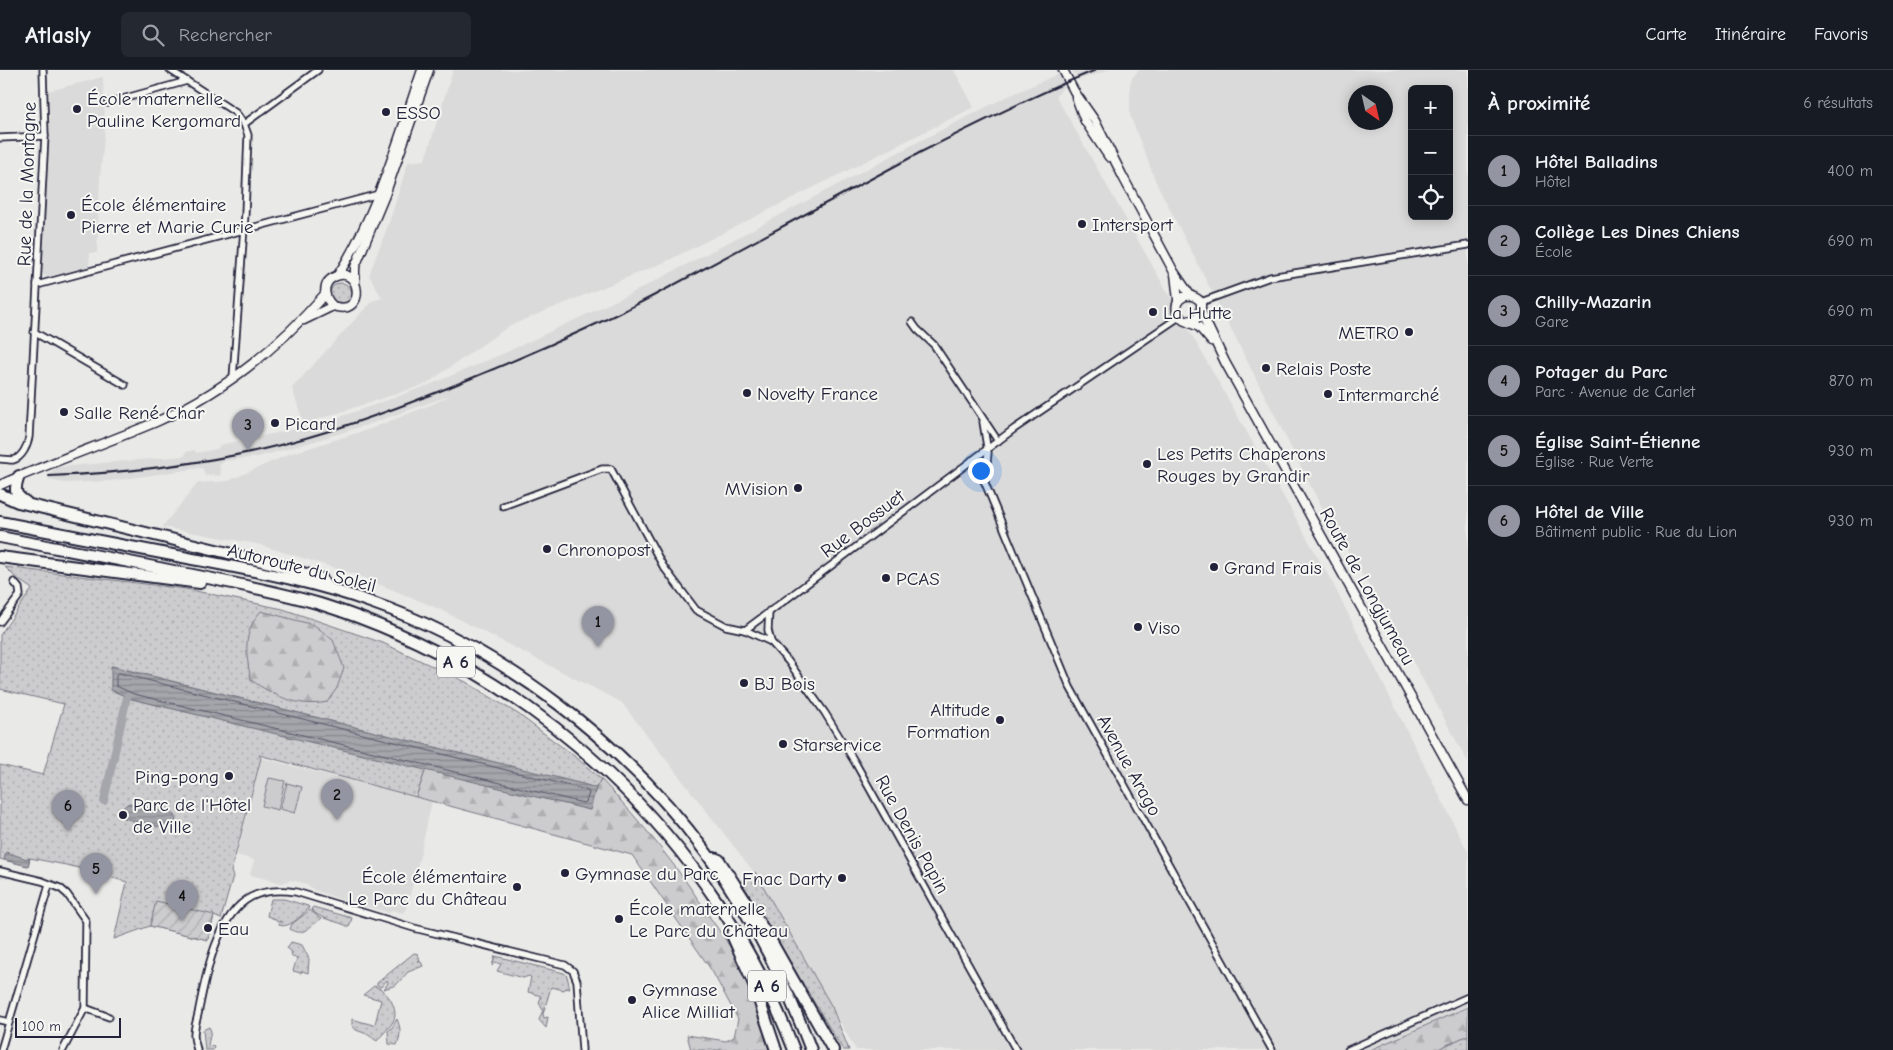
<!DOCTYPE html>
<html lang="fr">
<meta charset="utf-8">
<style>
:root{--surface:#171b24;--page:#242831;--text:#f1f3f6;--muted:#9ea1a6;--line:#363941;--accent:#9495a2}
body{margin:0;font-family:"Comic Neue",sans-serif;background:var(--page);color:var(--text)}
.controls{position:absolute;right:15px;top:15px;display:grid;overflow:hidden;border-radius:8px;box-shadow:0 2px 12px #0003}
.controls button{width:45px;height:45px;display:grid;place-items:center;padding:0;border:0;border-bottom:1px solid var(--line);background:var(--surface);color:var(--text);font:25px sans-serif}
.compass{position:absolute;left:1348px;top:15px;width:45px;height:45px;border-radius:50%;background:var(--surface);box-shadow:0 2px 12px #0003;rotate:146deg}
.scale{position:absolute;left:15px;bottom:12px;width:106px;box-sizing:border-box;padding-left:5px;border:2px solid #22223b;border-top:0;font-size:14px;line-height:18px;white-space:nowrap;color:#22223b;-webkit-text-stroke:4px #f6f6f2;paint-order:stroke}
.you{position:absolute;left:980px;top:400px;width:18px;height:18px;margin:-12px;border:4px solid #fff;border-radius:50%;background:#1a73e8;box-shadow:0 0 0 8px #1a73e833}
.badge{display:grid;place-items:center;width:32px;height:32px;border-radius:50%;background:var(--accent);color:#111;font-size:16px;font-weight:700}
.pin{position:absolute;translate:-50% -41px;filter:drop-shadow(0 1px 2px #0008)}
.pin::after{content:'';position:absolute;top:26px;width:18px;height:15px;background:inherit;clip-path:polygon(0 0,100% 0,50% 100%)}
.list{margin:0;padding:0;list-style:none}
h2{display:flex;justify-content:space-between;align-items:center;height:65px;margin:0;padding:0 20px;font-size:21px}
h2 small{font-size:16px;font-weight:400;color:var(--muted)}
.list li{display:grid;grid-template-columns:32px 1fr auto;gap:15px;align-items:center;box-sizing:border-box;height:70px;padding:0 20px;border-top:1px solid var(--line)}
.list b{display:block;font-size:19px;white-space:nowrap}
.list p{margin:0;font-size:16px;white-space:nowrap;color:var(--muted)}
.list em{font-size:16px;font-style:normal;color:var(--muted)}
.icon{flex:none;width:28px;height:28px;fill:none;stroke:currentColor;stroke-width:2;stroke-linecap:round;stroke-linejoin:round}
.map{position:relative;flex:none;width:1468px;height:980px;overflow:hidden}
header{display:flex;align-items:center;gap:30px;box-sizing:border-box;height:70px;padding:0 25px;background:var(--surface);border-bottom:1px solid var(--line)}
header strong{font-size:24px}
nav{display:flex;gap:28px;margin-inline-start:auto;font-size:18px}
.search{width:350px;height:45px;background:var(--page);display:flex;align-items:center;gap:12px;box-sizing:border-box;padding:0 18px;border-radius:8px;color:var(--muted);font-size:19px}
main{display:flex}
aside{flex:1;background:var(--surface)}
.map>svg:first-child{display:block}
.built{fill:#dadada;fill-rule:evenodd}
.grass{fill:url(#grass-dots);stroke:#777784}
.forest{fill:url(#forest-firs);stroke:#777784}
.garden{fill:url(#garden-furrows);stroke:#777784}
.pitch{fill:#ccccce;stroke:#777784}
.water{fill:url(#water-rules);stroke:#71717f}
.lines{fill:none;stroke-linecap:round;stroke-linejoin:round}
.shore{stroke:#565668;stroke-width:1}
.canal{stroke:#a5a5ac;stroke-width:8}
.street-casing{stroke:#22223b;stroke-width:9}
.secondary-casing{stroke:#22223b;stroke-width:11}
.highway-casing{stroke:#22223b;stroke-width:14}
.street{stroke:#f6f6f2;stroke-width:5.5}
.secondary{stroke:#f6f6f2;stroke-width:8}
.highway{stroke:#f6f6f2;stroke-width:10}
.rail{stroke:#22223b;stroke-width:2}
.poi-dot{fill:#22223b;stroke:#f6f6f2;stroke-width:2}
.labels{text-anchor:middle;stroke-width:4;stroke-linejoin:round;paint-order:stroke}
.shield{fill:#f6f6f2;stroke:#626272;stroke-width:1}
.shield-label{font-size:18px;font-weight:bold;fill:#22223b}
.poi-label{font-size:19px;fill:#22223b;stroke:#f6f6f2;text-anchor:start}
.street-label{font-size:19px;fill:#22223b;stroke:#f6f6f2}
</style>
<header>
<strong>Atlasly</strong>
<div class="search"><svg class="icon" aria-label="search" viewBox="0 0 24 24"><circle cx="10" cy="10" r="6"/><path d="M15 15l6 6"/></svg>Rechercher</div>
<nav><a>Carte</a><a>Itinéraire</a><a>Favoris</a></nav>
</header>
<main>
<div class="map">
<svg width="1468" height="980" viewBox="0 0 1468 980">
<defs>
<pattern id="grass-dots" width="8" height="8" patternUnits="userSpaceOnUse" patternTransform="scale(1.25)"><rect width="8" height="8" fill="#ccccce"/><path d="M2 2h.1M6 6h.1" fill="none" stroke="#afafb2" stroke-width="1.8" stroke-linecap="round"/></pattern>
<pattern id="forest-firs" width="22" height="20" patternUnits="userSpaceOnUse" patternTransform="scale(1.25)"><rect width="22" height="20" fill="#ccccce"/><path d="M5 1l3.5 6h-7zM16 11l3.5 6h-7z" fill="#afafb2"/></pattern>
<pattern id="garden-furrows" width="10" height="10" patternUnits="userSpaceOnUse" patternTransform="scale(1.25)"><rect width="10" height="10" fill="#ccccce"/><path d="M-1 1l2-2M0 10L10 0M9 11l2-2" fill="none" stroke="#afafb2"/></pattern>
<pattern id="water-rules" width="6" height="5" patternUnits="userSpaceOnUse" patternTransform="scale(1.25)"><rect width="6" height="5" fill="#a5a5ac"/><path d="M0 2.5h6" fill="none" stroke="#86868d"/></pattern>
</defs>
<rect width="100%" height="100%" fill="#e9e9e7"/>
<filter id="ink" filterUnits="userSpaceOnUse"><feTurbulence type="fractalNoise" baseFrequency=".02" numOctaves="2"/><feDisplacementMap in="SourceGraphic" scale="10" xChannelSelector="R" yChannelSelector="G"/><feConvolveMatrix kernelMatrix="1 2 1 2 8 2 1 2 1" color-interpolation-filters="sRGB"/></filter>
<g filter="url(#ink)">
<g class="built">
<path d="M453 0H954L974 37 665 192 509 256 426 314 304 354 292 318 372 231 382 228 369 205 389 153 408 92 425 90Z"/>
<path d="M1072 0H1109L1078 10Z"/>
<path d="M1139 0H1468V692L1388 546 1328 450 1156 112 1130 45V14L1132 8ZM1412 19H1449V146H1412ZM1356 22H1386V52H1356Z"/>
<path d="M1058 4 1065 15 1056 26 1332 512 1468 782V956L1402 980H856L754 802 621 632 437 538 354 504 257 474 162 457 198 413 228 411 289 384 370 359 433 334 451 325 367 355 308 373 258 387 224 391 223 393 219 395 221 405 215 406 214 404 205 406 203 399 200 398 111 411 65 413 48 410 52 400 58 397 185 386 186 382 195 380 196 383 217 379 220 375 305 357 349 344 429 315 507 282 640 219 916 73 1002 29Z"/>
<path d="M103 7 105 58 100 107 97 183H90L89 196 73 201 46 207 42 203 45 105 50 58 49 21Z"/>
<path d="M261 688 432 731 417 799 406 839 403 843 392 840 390 843 340 829 314 820 307 814 291 810 282 813 250 805 254 790 237 785Z"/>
</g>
<g class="grass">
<circle cx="341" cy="224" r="11"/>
<path d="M5 497 186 519 283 539 383 573 466 612 518 644 578 689 601 709 596 718 112 596 111 620 132 629 426 699 416 727 259 685 261 688 231 802 233 806 221 849 214 846 208 870 150 856 114 869 127 812 71 796 30 788 28 796 0 789V695L43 705 64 634 0 619V565L32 519 15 507Z"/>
<path d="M755 802 832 937 849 980H843L741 811Z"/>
<path d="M271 829H284L308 836 309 838C301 846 289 859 279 855L281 851 277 852 275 849 267 846Z"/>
<path d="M313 837 352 848 349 857C337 850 321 851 311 839Z"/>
<path d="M310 840 321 849C310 856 302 868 290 859L292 854Z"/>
<path d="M291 872 302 875 309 889 308 903 302 901 301 903 293 901 297 888 292 887 291 881 287 879Z"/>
<path d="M414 883 418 884 420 890 418 891 421 892 423 896 408 902 396 915 384 919 388 913 387 910 381 917 377 915V913Z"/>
<path d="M495 886 564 903 567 906 570 919 566 918 564 920 551 917 543 944 544 948 548 947 546 958 539 950 543 940 539 933 541 926 528 922 531 907 529 906 523 908 497 901 501 894 494 892 492 896Z"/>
<path d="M374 916C387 919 400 940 393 952 389 959 381 965 377 971L367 964 356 960 352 955V949L373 955 375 954 381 930 363 925Z"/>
<path d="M397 949C401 958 401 965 397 975L389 974 388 961 392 958Z"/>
<path d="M209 957 211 961 208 975 214 977 213 980H205L203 960Z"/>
<path d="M1468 965V980H1436Z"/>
</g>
<g class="forest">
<path d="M261 541 314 555 333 570 344 598 337 618 327 632C299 638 274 626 251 610 246 585 242 562 261 541Z"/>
<path d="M426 699 590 740 596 718 601 709C642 753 679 798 711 849 721 863 732 878 739 894 752 921 760 951 769 980H691L687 965 726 971 734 967 738 949 712 901 632 785 416 727Z"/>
<path d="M1468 937V965L1436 980H1370Z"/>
</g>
<path class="garden" d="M156 831 214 845 208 870 150 856Z"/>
<g class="pitch">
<path d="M269 708 285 711 278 740 262 736Z"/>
<path d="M287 713 302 717 295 743 280 739Z"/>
</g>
<g class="water">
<path d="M111 596 583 714 596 718 591 733 592 734 590 740 132 629 111 620Z"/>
<path d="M129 733 170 743 174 745 176 750 173 755C158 760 139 752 124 748 121 740 122 737 129 733Z"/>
<path d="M6 782 27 789 30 788 28 796 4 790Z"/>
</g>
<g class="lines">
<path class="shore" d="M119 603 582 719 588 721 589 723 586 732 583 733 134 624 116 616V605Z"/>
<path class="canal" d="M104 731 127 627"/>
<defs>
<g id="street">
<path d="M170 0 236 43 244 54 248 65 245 144 233 308"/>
<path d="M108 33 187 11"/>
<path d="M244 54 318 0"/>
<path d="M0 68 45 66"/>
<path d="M37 215 379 124"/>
<path d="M1201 232 1270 207 1468 175"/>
<path d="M912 252 917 259 934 275 998 371"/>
<path d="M34 262 125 315"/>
<path d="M983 352 988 383 985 412"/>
<path d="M0 389C4 389 9 390 13 390 22 388 28 375 29 367L45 66 43 0"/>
<path d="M972 390 985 413 1070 617 1272 980"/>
<path d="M503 436 602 399H611L663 496 696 540 726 556 745 560 771 572 788 591 825 643 856 694 1016 980"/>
<path d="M769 541 768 560 771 572"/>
<path d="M0 552 20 525 19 518 14 512"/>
<path d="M745 560 1014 359 1179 247"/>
<path d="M0 801 42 811 60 818 67 824 86 851 85 938 63 980"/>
<path d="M85 938 109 947"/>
<path d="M0 950 9 952"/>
<path d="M1 980 49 815"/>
<path d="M197 980C196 975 194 970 194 965 194 956 198 947 199 939 206 904 217 845 251 827 265 820 282 820 296 822L414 858 565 895 573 901 577 911 582 980"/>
<path d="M1348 980 1468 927"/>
</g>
<g id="secondary">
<path d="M1063 0 1074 21 1095 51 1123 107 1174 202 1190 225"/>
<path d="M1076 27 1085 51 1109 87"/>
<path d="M1175 204 1178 230"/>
<path d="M338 205C378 142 398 70 422 0"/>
<path d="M355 212V197L385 125 429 0"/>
<path d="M1201 242 1225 292 1468 730"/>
<path d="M304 250 333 236C368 248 361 193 334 207 321 214 324 228 333 236"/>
<path d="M1187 251 1196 249 1201 242V232C1190 220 1173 227 1177 243L1183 250 1199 257 1211 271"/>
<path d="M0 415C51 392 104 374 156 352 222 323 278 278 325 224"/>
</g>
<g id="highway">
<path d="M19 406C14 420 14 425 26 432"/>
<path d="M0 424 18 432 274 494 322 509 329 518"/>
<path d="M0 452C63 464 125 476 188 488 250 500 313 511 373 533 503 578 626 674 707 784 751 844 785 911 811 980"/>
<path d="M0 467C61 479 122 490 183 503 228 512 275 521 320 534 537 602 713 768 794 980"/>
<path d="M0 487 200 513"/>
<path d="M714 788 719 790 771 871 833 980"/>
<path d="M732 865 753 912 776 980"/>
</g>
</defs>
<use href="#street" class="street-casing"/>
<use href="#secondary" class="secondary-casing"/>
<use href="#highway" class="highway-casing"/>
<use href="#street" class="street"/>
<use href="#secondary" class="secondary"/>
<use href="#highway" class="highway"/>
<path class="rail" d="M49 406C127 403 205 394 280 375 350 357 417 331 484 303 542 279 600 254 655 225 744 178 832 129 921 82 978 53 1036 24 1096 0"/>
</g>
</g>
<g class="poi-dot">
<circle cx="77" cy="39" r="5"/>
<circle cx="386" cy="42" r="5"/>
<circle cx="71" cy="145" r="5"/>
<circle cx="1082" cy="154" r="5"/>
<circle cx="1153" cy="242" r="5"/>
<circle cx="1409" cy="262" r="5"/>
<circle cx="1266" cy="298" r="5"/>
<circle cx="747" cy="323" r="5"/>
<circle cx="1328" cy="324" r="5"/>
<circle cx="64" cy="342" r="5"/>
<circle cx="275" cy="353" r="5"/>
<circle cx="1147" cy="394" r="5"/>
<circle cx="798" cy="418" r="5"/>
<circle cx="547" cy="479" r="5"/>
<circle cx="1214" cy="497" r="5"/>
<circle cx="886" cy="508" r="5"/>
<circle cx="1138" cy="557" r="5"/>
<circle cx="744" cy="613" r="5"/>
<circle cx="1000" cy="650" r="5"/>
<circle cx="783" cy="674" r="5"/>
<circle cx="229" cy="706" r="5"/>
<circle cx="123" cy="745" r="5"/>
<circle cx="565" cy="803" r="5"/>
<circle cx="842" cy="808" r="5"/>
<circle cx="517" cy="817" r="5"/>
<circle cx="619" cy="849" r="5"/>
<circle cx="208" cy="858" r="5"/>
<circle cx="632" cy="930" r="5"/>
</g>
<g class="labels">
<g class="shield">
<rect x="437" y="576.5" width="38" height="31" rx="4"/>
<rect x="748" y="900.5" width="38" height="31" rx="4"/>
</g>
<g class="shield-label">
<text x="456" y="598">A 6</text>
<text x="767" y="922">A 6</text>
</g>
<g class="poi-label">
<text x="87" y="35">École maternelle<tspan x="87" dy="22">Pauline Kergomard</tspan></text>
<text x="396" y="49">ESSO</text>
<text x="81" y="141">École élémentaire<tspan x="81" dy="22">Pierre et Marie Curie</tspan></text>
<text x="1092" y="161">Intersport</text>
<text x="1163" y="249">La Hutte</text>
<text x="1399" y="269" text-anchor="end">METRO</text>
<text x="1276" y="305">Relais Poste</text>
<text x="757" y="330">Novelty France</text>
<text x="1338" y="331">Intermarché</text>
<text x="74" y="349">Salle René Char</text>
<text x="285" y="360">Picard</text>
<text x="1157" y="390">Les Petits Chaperons<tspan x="1157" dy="22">Rouges by Grandir</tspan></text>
<text x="788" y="425" text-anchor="end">MVision</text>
<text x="557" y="486">Chronopost</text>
<text x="1224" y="504">Grand Frais</text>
<text x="896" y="515">PCAS</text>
<text x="1148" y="564">Viso</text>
<text x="754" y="620">BJ Bois</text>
<text x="990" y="646" text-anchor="end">Altitude<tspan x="990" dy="22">Formation</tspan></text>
<text x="793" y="681">Starservice</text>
<text x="219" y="713" text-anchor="end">Ping-pong</text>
<text x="133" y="741">Parc de l'Hôtel<tspan x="133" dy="22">de Ville</tspan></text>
<text x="575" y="810">Gymnase du Parc</text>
<text x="507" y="813" text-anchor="end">École élémentaire<tspan x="507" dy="22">Le Parc du Château</tspan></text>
<text x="832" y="815" text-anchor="end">Fnac Darty</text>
<text x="629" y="845">École maternelle<tspan x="629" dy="22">Le Parc du Château</tspan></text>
<text x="218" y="865">Eau</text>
<text x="642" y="926">Gymnase<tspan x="642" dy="22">Alice Milliat</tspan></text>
</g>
<g class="street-label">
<text transform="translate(26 114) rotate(-88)" y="7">Rue de la Montagne</text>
<text transform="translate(862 453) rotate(-37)" y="7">Rue Bossuet</text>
<text transform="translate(302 497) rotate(14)" y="7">Autoroute du Soleil</text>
<text transform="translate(1368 516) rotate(61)" y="7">Route de Longjumeau</text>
<text transform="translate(1130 695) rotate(61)" y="7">Avenue Arago</text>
<text transform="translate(913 764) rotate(61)" y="7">Rue Denis Papin</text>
</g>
</g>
</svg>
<div class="controls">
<button>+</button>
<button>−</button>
<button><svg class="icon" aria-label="locate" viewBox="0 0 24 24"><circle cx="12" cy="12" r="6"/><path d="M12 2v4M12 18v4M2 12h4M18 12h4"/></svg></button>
</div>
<svg class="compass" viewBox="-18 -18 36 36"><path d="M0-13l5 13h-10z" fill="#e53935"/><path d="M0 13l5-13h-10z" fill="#9ea1a6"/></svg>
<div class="scale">100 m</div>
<div class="you"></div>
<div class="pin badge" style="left:598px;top:577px">1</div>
<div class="pin badge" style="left:337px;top:750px">2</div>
<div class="pin badge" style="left:248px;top:380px">3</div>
<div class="pin badge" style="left:182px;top:851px">4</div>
<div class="pin badge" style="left:96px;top:824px">5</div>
<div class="pin badge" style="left:68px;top:761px">6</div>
</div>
<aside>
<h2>À proximité<small>6 résultats</small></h2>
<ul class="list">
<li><span class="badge">1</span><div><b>Hôtel Balladins</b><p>Hôtel</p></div><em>400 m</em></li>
<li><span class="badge">2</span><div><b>Collège Les Dines Chiens</b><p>École</p></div><em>690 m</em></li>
<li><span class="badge">3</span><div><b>Chilly-Mazarin</b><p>Gare</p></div><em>690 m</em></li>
<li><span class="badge">4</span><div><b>Potager du Parc</b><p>Parc · Avenue de Carlet</p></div><em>870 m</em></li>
<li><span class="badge">5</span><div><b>Église Saint-Étienne</b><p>Église · Rue Verte</p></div><em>930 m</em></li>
<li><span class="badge">6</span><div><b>Hôtel de Ville</b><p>Bâtiment public · Rue du Lion</p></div><em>930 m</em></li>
</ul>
</aside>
</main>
